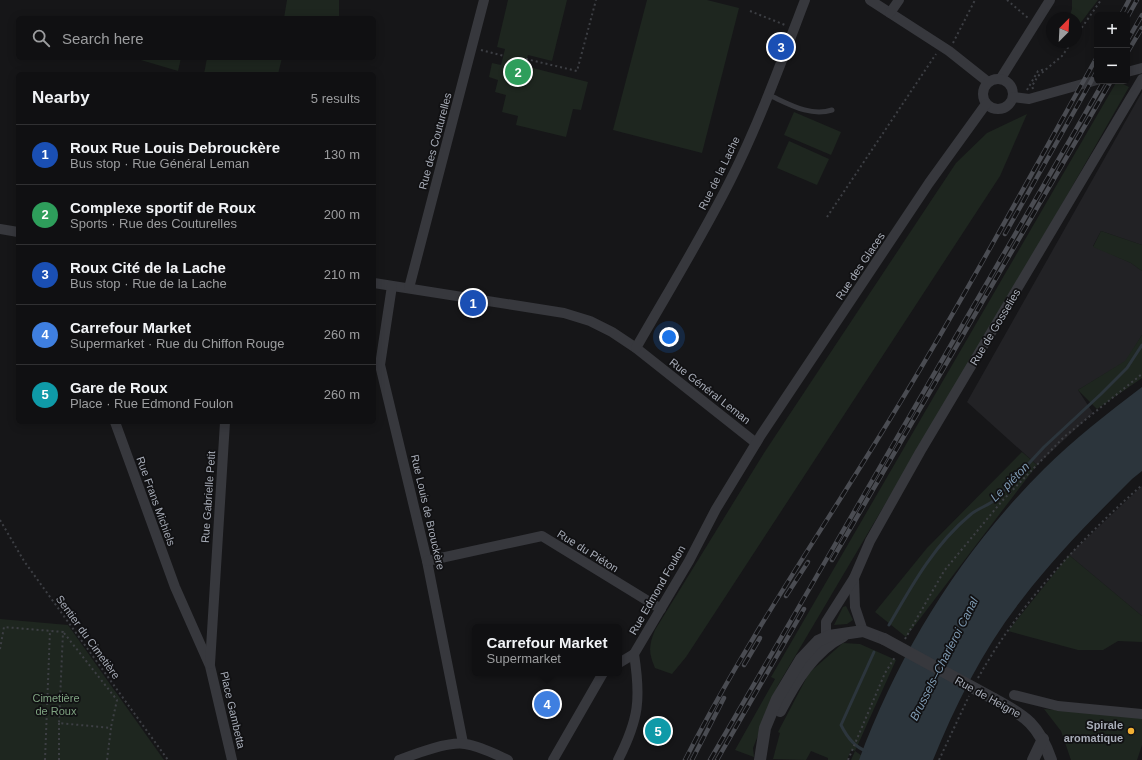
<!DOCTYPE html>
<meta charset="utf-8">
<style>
:root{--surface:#101012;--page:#1e1e20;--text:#f1f3f6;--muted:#9c9d9f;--line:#303032;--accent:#d93025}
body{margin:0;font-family:Arial,sans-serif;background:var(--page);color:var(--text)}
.controls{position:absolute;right:12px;top:12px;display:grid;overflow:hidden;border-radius:6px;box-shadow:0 2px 10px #0003}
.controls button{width:36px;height:36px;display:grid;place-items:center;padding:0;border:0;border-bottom:1px solid var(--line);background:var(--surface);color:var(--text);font:20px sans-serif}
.compass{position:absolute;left:1046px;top:12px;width:36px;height:36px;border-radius:50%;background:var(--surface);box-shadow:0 2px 10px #0003;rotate:24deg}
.you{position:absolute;left:669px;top:337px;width:14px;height:14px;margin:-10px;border:3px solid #fff;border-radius:50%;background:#1a73e8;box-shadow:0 0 0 6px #1a73e833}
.badge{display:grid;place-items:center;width:26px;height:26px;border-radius:50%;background:var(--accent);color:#fff;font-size:13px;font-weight:700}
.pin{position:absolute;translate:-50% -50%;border:2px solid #fff;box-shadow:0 1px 4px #0006}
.popup{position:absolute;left:472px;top:624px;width:150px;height:52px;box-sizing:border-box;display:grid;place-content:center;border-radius:6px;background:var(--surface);filter:drop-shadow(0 1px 3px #0005);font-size:13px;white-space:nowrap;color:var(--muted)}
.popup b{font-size:15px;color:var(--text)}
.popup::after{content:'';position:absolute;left:50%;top:100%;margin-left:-8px;border:8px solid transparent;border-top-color:var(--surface)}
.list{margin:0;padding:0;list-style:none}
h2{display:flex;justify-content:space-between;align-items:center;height:52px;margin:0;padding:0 16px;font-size:17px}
h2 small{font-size:13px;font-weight:400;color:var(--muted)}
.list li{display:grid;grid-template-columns:26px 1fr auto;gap:12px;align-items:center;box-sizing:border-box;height:60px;padding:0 16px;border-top:1px solid var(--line)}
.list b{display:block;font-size:15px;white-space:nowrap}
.list p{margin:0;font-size:13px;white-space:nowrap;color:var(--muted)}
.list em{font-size:13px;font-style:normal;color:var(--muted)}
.icon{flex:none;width:22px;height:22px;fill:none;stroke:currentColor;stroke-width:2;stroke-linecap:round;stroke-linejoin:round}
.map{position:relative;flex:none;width:1142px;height:760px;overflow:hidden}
.search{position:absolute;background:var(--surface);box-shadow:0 2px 10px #0003;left:16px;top:16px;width:360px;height:44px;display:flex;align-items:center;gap:10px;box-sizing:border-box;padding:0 14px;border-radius:6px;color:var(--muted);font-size:15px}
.panel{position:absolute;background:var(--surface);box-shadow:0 2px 10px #0003;left:16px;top:72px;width:360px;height:352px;border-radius:6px}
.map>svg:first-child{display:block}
.built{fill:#222225}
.green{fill:#1e261f}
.water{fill:#2c353c}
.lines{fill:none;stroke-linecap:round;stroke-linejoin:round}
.stream{stroke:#2c353c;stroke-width:3}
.path{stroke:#3d3f44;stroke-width:2;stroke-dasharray:2 3;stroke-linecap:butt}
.service{stroke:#37383d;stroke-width:5}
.minor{stroke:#37383d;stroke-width:10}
.tertiary{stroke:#37383d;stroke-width:12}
.rail-casing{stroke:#4a4c52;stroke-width:4.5}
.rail{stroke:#111113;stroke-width:3;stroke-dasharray:9;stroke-linecap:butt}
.tertiary-bridge{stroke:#37383d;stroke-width:12}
.poi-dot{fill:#f2b134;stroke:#111113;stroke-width:1.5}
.labels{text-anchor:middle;stroke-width:3.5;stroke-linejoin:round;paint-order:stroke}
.street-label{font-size:11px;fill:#a8adb8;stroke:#111113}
.park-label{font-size:11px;fill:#7fa381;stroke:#111113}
.poi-label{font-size:11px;font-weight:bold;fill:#a8adb8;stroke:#111113;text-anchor:end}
.water-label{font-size:12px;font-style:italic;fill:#7f9bb3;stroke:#111113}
</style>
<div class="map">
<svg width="1142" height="760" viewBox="0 0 1142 760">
<rect width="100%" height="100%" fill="#161618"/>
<g class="built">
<path d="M1142 92V245L1101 231 1093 246 1131 263 1142 271V335L1126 361 1078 390 1093 413 1037 465 967 402Z"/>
<path d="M1142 486V616L1069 555Z"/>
</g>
<g class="green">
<path d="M287 0H339V18H284Z"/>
<path d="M508 0H567L552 61 528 55 525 66 588 82 581 110 573 109 566 137 516 125 518 116 502 112 506 95 495 92 498 80 489 77 492 63 501 65 505 49 497 47Z"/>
<path d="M647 0H707L739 8 702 153 613 130Z"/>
<path d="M1072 0H1098L1076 29V18H1069L1072 9Z"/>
<path d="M134 58H181L178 71Z"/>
<path d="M207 58H282L278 74H204Z"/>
<path d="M1117 81 1129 87 1049 227 778 685 753 748 754 757 735 750 775 679 771 677Z"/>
<path d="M794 112 841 132 831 155 784 135Z"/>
<path d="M1027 114 1000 176 686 657 672 674 655 668C648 652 649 645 655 630L764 453 956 163 987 133Z"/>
<path d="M789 141 829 159 817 185 777 168Z"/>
<path d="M1101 231 1142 245V271L1131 263 1093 247Z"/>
<path d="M1142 335V378L1097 409 1078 390 1125 361Z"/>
<path d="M1022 452 1037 465 906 637 875 612 927 548Z"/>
<path d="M1069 555 1142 616V642L1118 641 1103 650H1078L1008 631Z"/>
<path d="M846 606 853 620 847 624 834 625 843 607Z"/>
<path d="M0 619 68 625 164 760H0Z"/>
<path d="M843 643 860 644 896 660 855 751 862 756 860 760H851L855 751 851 750 847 760H828V758L811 751 806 760 773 759 780 733 778 732 809 673Z"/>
<path d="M1044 709 1142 718V745L1137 760H1071L1061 731Z"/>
</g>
<path class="water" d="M1142 387V471L1132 479C1094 517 1056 555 1023 598 985 646 956 703 933 760H859C900 650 961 552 1044 469 1074 439 1108 413 1142 387Z"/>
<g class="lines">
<g class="stream">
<path d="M889 625C912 585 934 545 970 515 978 508 988 506 996 499L1044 447 1101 394 1127 368 1142 345"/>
<path d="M866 751C854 747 846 735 841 725L874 652"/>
</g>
<g class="path">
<path d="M1007 0 1028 18"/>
<path d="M750 11 785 25"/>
<path d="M1076 36 1101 0"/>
<path d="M953 43 975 0"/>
<path d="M481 50 504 56"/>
<path d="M526 59 577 71 596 0"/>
<path d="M1033 89 1032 86 1038 76 1062 56 1072 42"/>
<path d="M1027 90 1038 71 1046 69"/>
<path d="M827 217 936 54"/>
<path d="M0 520 24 561 168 760"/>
<path d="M64 633 117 700 111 727"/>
<path d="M905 639 944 571 1002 501 1064 437 1142 374"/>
<path d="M0 649 4 627 63 632 59 723 111 728 107 760"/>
<path d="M978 678C1020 603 1079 541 1142 485"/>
<path d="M45 760 50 630"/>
<path d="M59 760V723"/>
<path d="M848 760 885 673 895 657"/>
<path d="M939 760 969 696"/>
</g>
<path class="service" d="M769 95C789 104 810 117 832 110"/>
<g class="minor">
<path d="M870 0 949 51 988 82"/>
<path d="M890 13 899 0"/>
<path d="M1127 72 1142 68"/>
<path d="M1001 78 1050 0"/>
<circle cx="998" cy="94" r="15"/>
<path d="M1013 97 1029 99 1097 80"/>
<path d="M0 229 18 232"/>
<path d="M374 283 564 313 590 321 612 332 636 348 756 443"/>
<path d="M392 286 380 365 427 561 463 743"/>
<path d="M409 288 484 0"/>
<path d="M636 348C668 292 702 237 731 179 760 121 782 60 805 0"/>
<path d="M115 422 175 587 210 666 232 760"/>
<path d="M427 561 542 536 661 609"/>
<path d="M854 578 855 607 863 631"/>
<path d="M826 637V622L854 578 870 541 920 452 1142 79"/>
<path d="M619 663 634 654"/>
<path d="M210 664 225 422"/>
<path d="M1014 695 1058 706 1142 714"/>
<path d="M399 760C415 754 448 741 465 744 480 746 495 754 508 760"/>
<path d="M553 760 603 673"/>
<path d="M618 760C639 719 641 699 634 654L689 561 716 509 761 435 929 183 986 104"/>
</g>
<g class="tertiary">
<path d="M994 699C1026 716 1039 725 1051 760"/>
<path d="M780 711C795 682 814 650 843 636"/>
<path d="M760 760 765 728 777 699 801 659 818 641 829 636 863 631 884 639"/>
<path d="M1033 760 1043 739"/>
</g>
<defs>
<g id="rail">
<path d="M1121 15 1129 0"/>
<path d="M1127 18 1137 0"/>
<path d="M1127 41 1142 15"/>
<path d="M1127 53 1142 28"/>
<path d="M1005 234 1097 71"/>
<path d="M832 560 1111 81"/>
<path d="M786 596 808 562"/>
<path d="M744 665 760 638"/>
<path d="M685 760C742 648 813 544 879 437 956 313 1025 185 1097 57"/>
<path d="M692 760 724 698"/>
<path d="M710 760 1104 81"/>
<path d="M717 760 804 609"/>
</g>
</defs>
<use href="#rail" class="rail-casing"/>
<use href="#rail" class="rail"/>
<path class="tertiary-bridge" d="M884 639 994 699"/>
</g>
<circle class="poi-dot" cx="1131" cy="731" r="4"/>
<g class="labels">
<g class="street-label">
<text transform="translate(435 141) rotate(-75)" y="4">Rue des Couturelles</text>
<text transform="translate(719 173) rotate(-64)" y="4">Rue de la Lache</text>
<text transform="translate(860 266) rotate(-56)" y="4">Rue des Glaces</text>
<text transform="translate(995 327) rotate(-59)" y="4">Rue de Gosselies</text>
<text transform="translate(710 391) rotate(38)" y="4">Rue Général Leman</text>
<text transform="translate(208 497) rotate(-86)" y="4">Rue Gabrielle Petit</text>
<text transform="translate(156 501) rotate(70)" y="4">Rue Frans Michiels</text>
<text transform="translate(428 512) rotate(77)" y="4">Rue Louis de Brouckère</text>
<text transform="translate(588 551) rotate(32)" y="4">Rue du Piéton</text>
<text transform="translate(657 590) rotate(-60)" y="4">Rue Edmond Foulon</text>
<text transform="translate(88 637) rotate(54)" y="4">Sentier du Cimetière</text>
<text transform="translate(988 697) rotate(29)" y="4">Rue de Heigne</text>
<text transform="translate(233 710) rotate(77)" y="4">Place Gambetta</text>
</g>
<g class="park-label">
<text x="56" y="702">Cimetière<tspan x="56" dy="13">de Roux</tspan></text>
</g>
<g class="poi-label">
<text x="1123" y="729">Spirale<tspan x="1123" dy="13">aromatique</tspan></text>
</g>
<g class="water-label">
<text transform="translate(1010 482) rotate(-45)" y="4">Le piéton</text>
<text transform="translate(944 659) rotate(-63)" y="4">Brussels–Charleroi Canal</text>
</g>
</g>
</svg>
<div class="controls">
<button>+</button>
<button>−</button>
</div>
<svg class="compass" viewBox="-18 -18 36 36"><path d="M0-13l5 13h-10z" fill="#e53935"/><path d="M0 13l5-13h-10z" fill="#9c9d9f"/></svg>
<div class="you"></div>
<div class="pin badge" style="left:473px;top:303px;background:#1a4fb4">1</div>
<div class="pin badge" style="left:518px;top:72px;background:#2e9e5b">2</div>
<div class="pin badge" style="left:781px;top:47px;background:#1a4fb4">3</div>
<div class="pin badge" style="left:547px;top:704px;background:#3f7fe0">4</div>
<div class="popup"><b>Carrefour Market</b>Supermarket</div>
<div class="pin badge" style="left:658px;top:731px;background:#0f9aa8">5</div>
<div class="search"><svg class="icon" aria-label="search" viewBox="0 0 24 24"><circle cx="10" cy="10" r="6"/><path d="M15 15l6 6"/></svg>Search here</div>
<section class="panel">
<h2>Nearby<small>5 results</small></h2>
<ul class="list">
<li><span class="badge" style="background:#1a4fb4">1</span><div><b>Roux Rue Louis Debrouckère</b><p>Bus stop · Rue Général Leman</p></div><em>130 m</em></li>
<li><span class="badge" style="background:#2e9e5b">2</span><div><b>Complexe sportif de Roux</b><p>Sports · Rue des Couturelles</p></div><em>200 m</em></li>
<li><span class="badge" style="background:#1a4fb4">3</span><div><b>Roux Cité de la Lache</b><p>Bus stop · Rue de la Lache</p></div><em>210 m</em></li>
<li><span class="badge" style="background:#3f7fe0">4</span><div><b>Carrefour Market</b><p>Supermarket · Rue du Chiffon Rouge</p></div><em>260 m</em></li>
<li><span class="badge" style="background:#0f9aa8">5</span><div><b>Gare de Roux</b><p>Place · Rue Edmond Foulon</p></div><em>260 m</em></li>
</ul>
</section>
</div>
